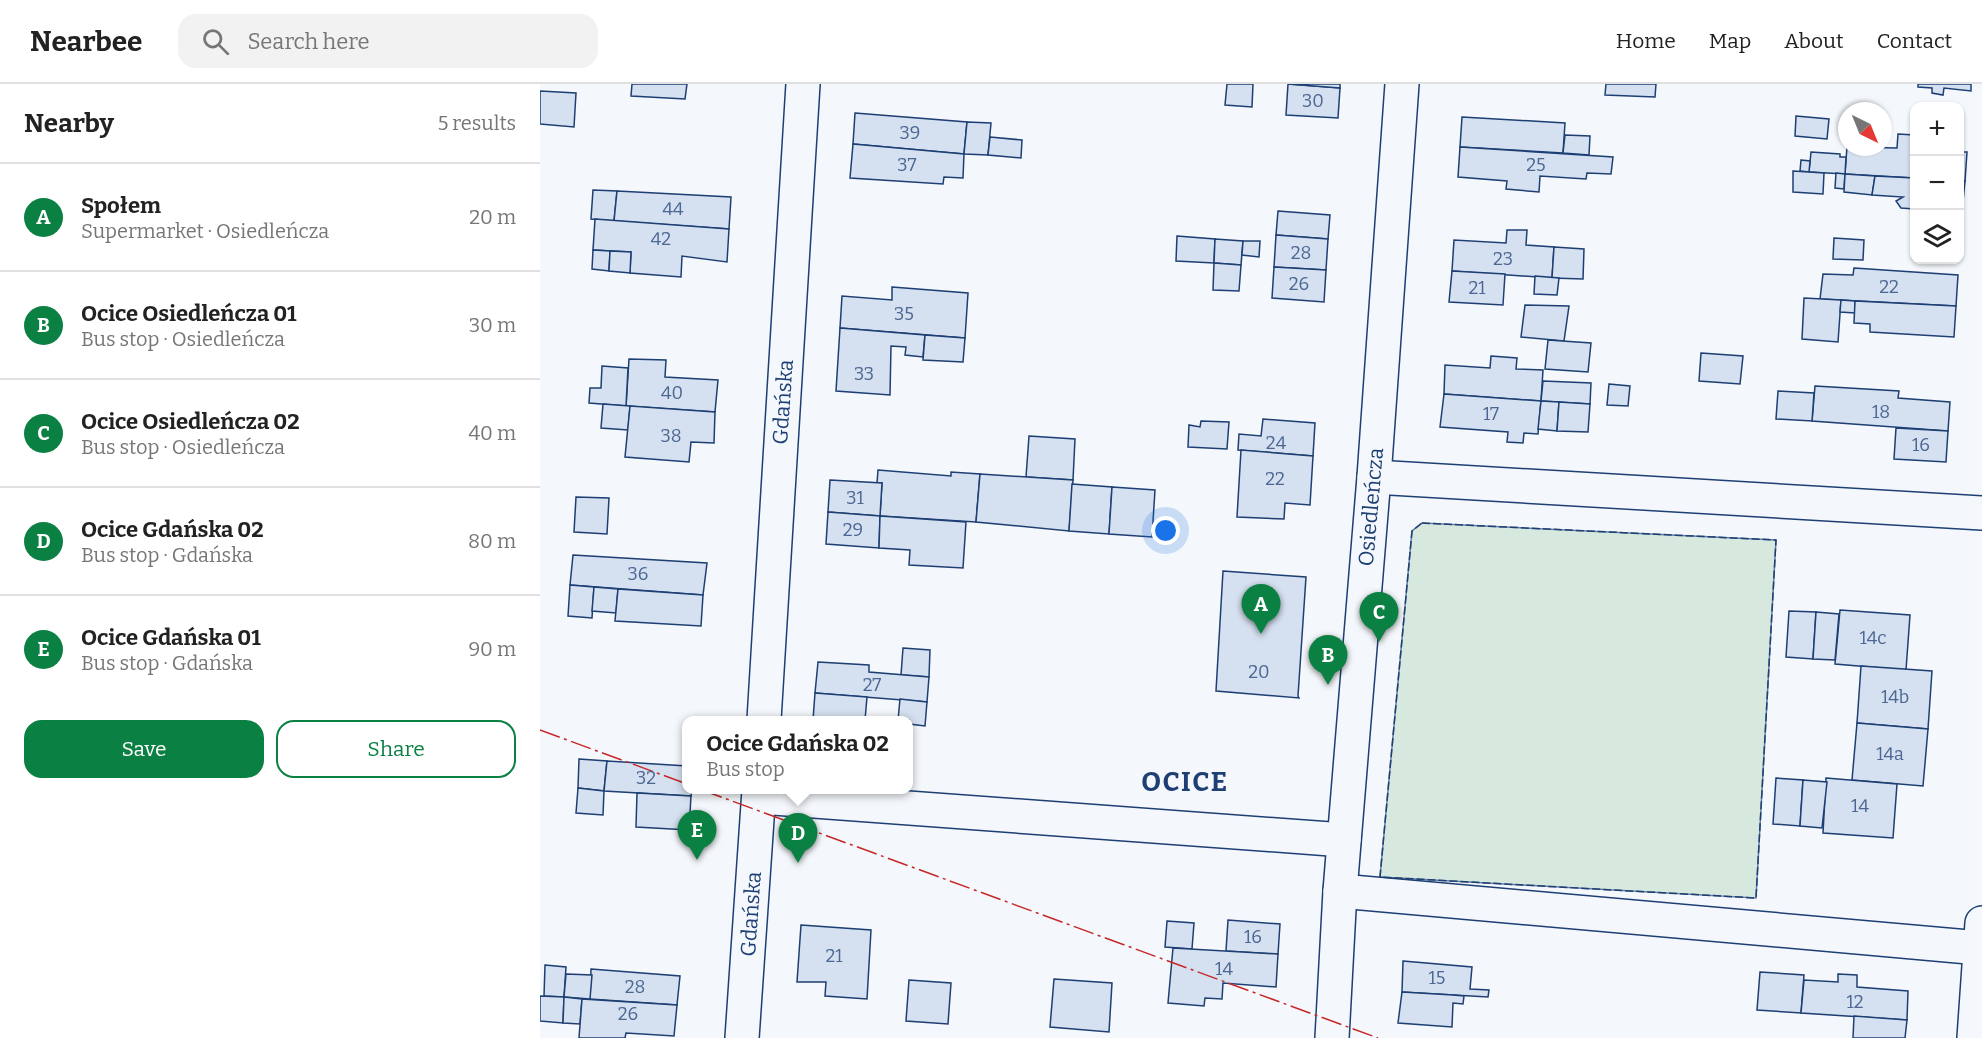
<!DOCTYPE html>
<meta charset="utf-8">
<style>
:root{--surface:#fff;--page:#f2f2f2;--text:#222;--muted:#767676;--line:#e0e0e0;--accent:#0b8043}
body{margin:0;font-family:Bitter,serif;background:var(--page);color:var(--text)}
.controls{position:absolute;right:18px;top:18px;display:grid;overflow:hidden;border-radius:12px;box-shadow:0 2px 4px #0004}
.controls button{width:54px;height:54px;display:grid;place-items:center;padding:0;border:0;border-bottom:2px solid var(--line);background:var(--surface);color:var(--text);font:30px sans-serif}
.compass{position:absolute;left:1298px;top:18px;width:54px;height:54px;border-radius:50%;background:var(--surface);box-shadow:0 2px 4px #0004;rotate:137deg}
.you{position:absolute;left:626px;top:447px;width:21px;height:21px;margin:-15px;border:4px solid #fff;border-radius:50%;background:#1a73e8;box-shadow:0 0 0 9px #1a73e833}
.badge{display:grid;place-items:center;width:39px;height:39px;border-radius:50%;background:var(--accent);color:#fff;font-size:20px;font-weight:700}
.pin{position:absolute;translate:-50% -50px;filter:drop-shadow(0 2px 3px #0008)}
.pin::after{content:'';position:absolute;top:32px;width:21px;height:18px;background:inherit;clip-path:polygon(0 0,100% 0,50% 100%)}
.popup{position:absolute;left:142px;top:632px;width:231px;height:78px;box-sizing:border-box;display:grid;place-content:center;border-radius:12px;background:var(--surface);filter:drop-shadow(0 2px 4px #0005);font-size:20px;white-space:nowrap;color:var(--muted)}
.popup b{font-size:22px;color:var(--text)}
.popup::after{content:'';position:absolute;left:50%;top:100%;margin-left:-12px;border:12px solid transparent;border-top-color:var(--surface)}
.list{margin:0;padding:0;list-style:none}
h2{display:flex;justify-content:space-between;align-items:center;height:78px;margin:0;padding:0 24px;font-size:26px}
h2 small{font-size:20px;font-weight:400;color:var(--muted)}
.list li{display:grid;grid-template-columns:39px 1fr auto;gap:18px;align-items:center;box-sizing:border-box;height:108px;padding:0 24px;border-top:2px solid var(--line)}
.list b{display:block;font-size:22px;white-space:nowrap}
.list p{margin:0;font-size:20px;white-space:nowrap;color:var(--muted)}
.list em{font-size:20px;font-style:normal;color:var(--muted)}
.actions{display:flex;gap:12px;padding:18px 24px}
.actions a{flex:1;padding:14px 0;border:2px solid var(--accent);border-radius:18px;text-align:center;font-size:21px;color:var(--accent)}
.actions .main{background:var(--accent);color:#fff}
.icon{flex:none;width:33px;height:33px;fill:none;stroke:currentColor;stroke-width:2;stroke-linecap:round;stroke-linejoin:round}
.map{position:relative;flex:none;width:1442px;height:954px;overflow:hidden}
header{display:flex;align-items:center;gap:36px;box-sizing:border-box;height:84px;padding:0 30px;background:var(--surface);border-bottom:2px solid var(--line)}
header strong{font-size:28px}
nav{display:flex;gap:33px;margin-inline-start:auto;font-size:21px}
.search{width:420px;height:54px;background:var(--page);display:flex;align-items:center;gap:15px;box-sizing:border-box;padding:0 21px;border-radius:18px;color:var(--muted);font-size:22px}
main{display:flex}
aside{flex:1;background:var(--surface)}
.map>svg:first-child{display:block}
.green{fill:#d7e8df;stroke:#687fa3;stroke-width:1.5}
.building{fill:#d5e0f0;stroke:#1d3f73;stroke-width:1.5}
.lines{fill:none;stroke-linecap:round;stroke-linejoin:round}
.minor-casing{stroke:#1d3f73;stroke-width:36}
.minor{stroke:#f4f7fb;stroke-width:33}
.fence{stroke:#1d3f73;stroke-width:1.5;stroke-dasharray:8 3;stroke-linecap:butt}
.power{stroke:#c62828;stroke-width:1.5;stroke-dasharray:21 4.5 3 4.5;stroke-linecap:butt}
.labels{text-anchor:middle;stroke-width:4.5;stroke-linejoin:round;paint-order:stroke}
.number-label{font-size:18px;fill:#4b6792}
.street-label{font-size:21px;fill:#1d3f73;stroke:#f4f7fb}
.district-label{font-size:27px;font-weight:bold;letter-spacing:1.5px;fill:#1d3f73;stroke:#f4f7fb}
</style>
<header>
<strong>Nearbee</strong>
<div class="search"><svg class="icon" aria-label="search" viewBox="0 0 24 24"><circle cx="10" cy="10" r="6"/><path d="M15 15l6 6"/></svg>Search here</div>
<nav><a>Home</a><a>Map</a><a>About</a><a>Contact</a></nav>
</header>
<main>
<aside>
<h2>Nearby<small>5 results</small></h2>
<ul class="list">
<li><span class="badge">A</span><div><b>Społem</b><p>Supermarket · Osiedleńcza</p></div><em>20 m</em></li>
<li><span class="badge">B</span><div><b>Ocice Osiedleńcza 01</b><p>Bus stop · Osiedleńcza</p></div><em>30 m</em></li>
<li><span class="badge">C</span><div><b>Ocice Osiedleńcza 02</b><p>Bus stop · Osiedleńcza</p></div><em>40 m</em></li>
<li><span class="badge">D</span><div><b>Ocice Gdańska 02</b><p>Bus stop · Gdańska</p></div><em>80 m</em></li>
<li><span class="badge">E</span><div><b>Ocice Gdańska 01</b><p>Bus stop · Gdańska</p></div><em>90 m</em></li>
</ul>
<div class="actions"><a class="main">Save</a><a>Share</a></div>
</aside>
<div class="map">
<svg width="1442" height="954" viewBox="0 0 1442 954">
<rect width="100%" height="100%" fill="#f4f7fb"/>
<path class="green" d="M882 439 1236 456 1216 814 840 793 872 447Z"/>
<g class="building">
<path d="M92 0H147L145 15 91 12Z"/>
<path d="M687 0H713L712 23 685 21Z"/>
<path d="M748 0 800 4 798 34 746 31Z"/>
<path d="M748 0H800V4Z"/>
<path d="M1066 0H1116L1115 13 1065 11Z"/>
<path d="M1378 0H1431V7L1404 4 1403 11 1392 9V4L1378 3Z"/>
<path d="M0 7 36 9 34 43 0 40Z"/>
<path d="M315 29 427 38 424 70 313 60Z"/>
<path d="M1256 32 1289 35 1287 55 1255 52Z"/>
<path d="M922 33 1025 39 1023 69 920 63Z"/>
<path d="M427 38 451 39 448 71 424 70Z"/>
<path d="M1358 50 1374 51V94L1305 90 1307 63 1357 64Z"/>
<path d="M1025 51 1050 52 1049 71 1023 69Z"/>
<path d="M450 53 482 56 481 74 448 71Z"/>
<path d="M313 60 424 70 423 94 404 93 403 100 310 94Z"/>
<path d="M920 63 1073 73 1071 90 1047 89 1046 95 1000 92 999 108 966 105 967 97 918 93Z"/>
<path d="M1271 68 1300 70V73H1306L1305 90 1269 88Z"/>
<path d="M1420 68H1427L1425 97H1420Z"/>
<path d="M1261 76 1270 77 1269 88 1260 87Z"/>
<path d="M1253 87 1284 89 1283 110 1253 108Z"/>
<path d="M1296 89 1305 90 1304 105 1295 104Z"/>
<path d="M1305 90 1335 92 1332 111 1304 108Z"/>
<path d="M1335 92 1374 94V125L1361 124 1356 117 1363 113 1332 111Z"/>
<path d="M1420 97H1425L1422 128H1420Z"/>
<path d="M53 106 77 107 74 137 51 135Z"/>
<path d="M77 107 191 113 189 145 74 137Z"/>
<path d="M738 127 790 131 788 155 736 151Z"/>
<path d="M55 135 189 145 187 178 142 172 141 193 90 189 91 168 53 166Z"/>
<path d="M967 146H987L986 161 1014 163 1012 194 912 187 914 156 966 159Z"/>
<path d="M736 151 788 155 786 186 734 183Z"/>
<path d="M637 152 675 155 674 179 636 177Z"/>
<path d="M1294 154 1324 156 1323 176 1293 175Z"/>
<path d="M675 155 703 157 701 181 674 179Z"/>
<path d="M703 157H720L719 173 702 171Z"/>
<path d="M1014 163 1044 165 1043 195 1012 194Z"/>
<path d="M53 166 70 167 69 187 52 185Z"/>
<path d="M70 167 91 168 90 189 69 187Z"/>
<path d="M674 179 701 181 699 207 673 206Z"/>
<path d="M734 183 786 186 784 218 732 214Z"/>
<path d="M1314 184 1418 191 1416 222 1280 215 1283 190 1313 191Z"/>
<path d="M912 187 965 190 963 221 909 218Z"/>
<path d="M995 192 1019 194 1017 211 994 210Z"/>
<path d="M352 203 428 209 425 254 300 244 302 212 352 216Z"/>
<path d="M1264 214 1301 216 1298 258 1262 255Z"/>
<path d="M1301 216 1315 217V229L1300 228Z"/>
<path d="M1315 217 1416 222 1414 253 1330 248V240L1314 239Z"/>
<path d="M985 221 1029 222 1024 257 981 253Z"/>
<path d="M300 244 385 251 383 273 365 271 366 263 351 262 350 311 296 307Z"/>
<path d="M385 251 425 254 423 278 383 276Z"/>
<path d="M1008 256 1051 259 1048 288 1005 285Z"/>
<path d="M1161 269 1203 272 1200 300 1159 297Z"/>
<path d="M951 272 977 274 976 285 1003 286 1001 317 904 310 905 281 950 284Z"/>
<path d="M89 275 126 276 125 293 178 296 175 328 86 322Z"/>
<path d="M62 282 88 284 86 322 49 319 50 304H61Z"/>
<path d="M1003 297 1051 299 1050 320 1001 317Z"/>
<path d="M1069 300 1090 302 1088 322 1067 321Z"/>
<path d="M1275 302 1359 307 1358 314 1410 318 1408 347 1272 337Z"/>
<path d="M1238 307 1274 309 1272 337 1236 335Z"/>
<path d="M904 310 1001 317 998 350 984 349 983 359 967 358 968 348 900 343Z"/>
<path d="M1001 317 1019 318 1017 347 998 345Z"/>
<path d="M1019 318 1050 320 1048 348 1017 347Z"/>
<path d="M63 320 90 322 88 346 61 344Z"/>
<path d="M90 322 175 328 174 359 151 358 149 378 85 373Z"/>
<path d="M723 335 775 339 773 372 698 366 699 350 721 352Z"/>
<path d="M661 337 689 338 687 365 648 363 649 341 660 343Z"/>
<path d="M1356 344 1408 347 1406 378 1354 375Z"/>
<path d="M489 352 535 355 533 396 486 393Z"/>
<path d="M701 366 773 372 770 421 745 419 744 435 697 433Z"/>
<path d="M338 386 411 392V388L440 390 436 438 340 432 342 399H337Z"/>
<path d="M440 390 533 396 529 447 436 438Z"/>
<path d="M290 396 342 399 340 432 288 428Z"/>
<path d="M532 400 572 403 569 450 529 447Z"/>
<path d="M572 403 615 406 612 453 569 450Z"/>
<path d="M36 413 69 414 67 450 34 448Z"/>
<path d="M288 428 340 432 339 464 286 460Z"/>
<path d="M340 432 426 438 423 484 369 481 370 466 339 464Z"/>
<path d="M33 471 167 479 163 511 30 501Z"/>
<path d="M683 487 766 493 758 612 759 614 676 607Z"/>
<path d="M30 501 54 503 52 534 28 532Z"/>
<path d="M54 503 78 505 76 529 52 527Z"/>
<path d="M78 505 163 511 161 542 75 537Z"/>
<path d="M1300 526 1370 531 1366 586 1295 580Z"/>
<path d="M1249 527 1276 528 1273 575 1246 573Z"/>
<path d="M1276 528 1299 530 1295 576 1273 575Z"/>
<path d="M363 564 390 566 389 593 361 591Z"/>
<path d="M278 578 329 581V588L389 593 387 618 275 609Z"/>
<path d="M1321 582 1392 587 1388 645 1317 639Z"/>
<path d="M275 609 327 613 325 636H273Z"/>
<path d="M360 615 387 618 385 642 369 640V636H358Z"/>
<path d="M1317 639 1388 645 1383 702 1312 696Z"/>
<path d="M39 675 67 677 64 707 38 704Z"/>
<path d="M67 677 147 682V706H152L151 712 64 707Z"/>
<path d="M1236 694 1263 696 1260 742 1233 740Z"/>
<path d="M1286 694 1357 700 1353 754 1283 749Z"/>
<path d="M1263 696 1287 698 1282 744 1260 742Z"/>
<path d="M38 704 64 707 63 731 36 729Z"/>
<path d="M97 709 151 712 149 746 96 743Z"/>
<path d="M688 836 740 840 738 870 686 867Z"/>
<path d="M627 837 654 839 652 865 625 863Z"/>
<path d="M261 841 331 846 327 915 285 912 286 898H257Z"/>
<path d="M633 864 738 870 736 903 683 899 682 915 665 914 664 922 628 919Z"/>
<path d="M863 877 932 883 930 905 949 906 948 913 862 908Z"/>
<path d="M5 881 26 883 24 913 4 912Z"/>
<path d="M51 885 140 892 137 921 50 915Z"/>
<path d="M1220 888 1264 891 1261 929 1217 926Z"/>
<path d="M26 890 52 891 50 915 24 913Z"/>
<path d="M1298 890 1317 891V903L1368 907 1367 936 1261 929 1264 896 1298 898Z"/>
<path d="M514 895 572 899 569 948 510 943Z"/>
<path d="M369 896 411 899 408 940 366 937Z"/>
<path d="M862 908 913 911 924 912 923 920 913 919 912 943 858 939Z"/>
<path d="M0 912 24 913 23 939 0 937Z"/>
<path d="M24 913 42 915 40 940 23 939Z"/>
<path d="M42 915 137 921 134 952 86 949 85 954H39Z"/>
<path d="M1314 932 1367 936 1365 954H1313Z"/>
</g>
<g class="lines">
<defs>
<g id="minor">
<path d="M834 393 1442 429"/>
<path d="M224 636 263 0"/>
<path d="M219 713 804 756"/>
<path d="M800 807 1440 864"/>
<path d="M202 954 219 706"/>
<path d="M792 954 800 807 834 393 862 0"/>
<path d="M1434 954 1442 839"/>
</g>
</defs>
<use href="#minor" class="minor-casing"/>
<use href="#minor" class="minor"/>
<path class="fence" d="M882 439 1236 456 1216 814 840 793 872 447Z"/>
<g class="power">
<path d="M0 646 147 700"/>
<path d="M162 706 838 954"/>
</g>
</g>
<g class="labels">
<g class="number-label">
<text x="773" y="23">30</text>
<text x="370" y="55">39</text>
<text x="367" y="87">37</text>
<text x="996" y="87">25</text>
<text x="133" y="131">44</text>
<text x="121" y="161">42</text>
<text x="761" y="175">28</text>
<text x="963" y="181">23</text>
<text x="759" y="206">26</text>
<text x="1349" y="209">22</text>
<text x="937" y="210">21</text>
<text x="364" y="236">35</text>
<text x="324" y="296">33</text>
<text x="132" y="315">40</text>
<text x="1341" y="334">18</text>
<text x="951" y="336">17</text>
<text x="131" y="358">38</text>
<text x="736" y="365">24</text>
<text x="1381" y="367">16</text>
<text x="735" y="401">22</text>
<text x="315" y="420">31</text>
<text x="313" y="452">29</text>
<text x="98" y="496">36</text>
<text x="1333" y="560">14c</text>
<text x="719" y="594">20</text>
<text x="332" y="607">27</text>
<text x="1355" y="619">14b</text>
<text x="1350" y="676">14a</text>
<text x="106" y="700">32</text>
<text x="1320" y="728">14</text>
<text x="713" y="859">16</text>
<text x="294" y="878">21</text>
<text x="684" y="891">14</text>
<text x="897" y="900">15</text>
<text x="95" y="909">28</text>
<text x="1315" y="924">12</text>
<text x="88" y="936">26</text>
</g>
<g class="street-label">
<text transform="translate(243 318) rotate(-86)" y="7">Gdańska</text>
<text transform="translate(831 423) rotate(-85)" y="7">Osiedleńcza</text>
<text transform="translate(211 830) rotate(-86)" y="7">Gdańska</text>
</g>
<g class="district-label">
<text x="645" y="707">OCICE</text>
</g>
</g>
</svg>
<div class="controls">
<button>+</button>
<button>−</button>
<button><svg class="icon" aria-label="layers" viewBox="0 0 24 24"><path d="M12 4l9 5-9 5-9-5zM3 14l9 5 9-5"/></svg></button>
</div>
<svg class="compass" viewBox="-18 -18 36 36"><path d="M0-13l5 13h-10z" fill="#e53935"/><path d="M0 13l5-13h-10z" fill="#767676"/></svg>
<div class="you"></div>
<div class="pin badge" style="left:721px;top:550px">A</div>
<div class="pin badge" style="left:788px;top:601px">B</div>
<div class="pin badge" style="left:839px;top:558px">C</div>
<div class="pin badge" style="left:258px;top:779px">D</div>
<div class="popup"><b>Ocice Gdańska 02</b>Bus stop</div>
<div class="pin badge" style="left:157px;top:776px">E</div>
</div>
</main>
